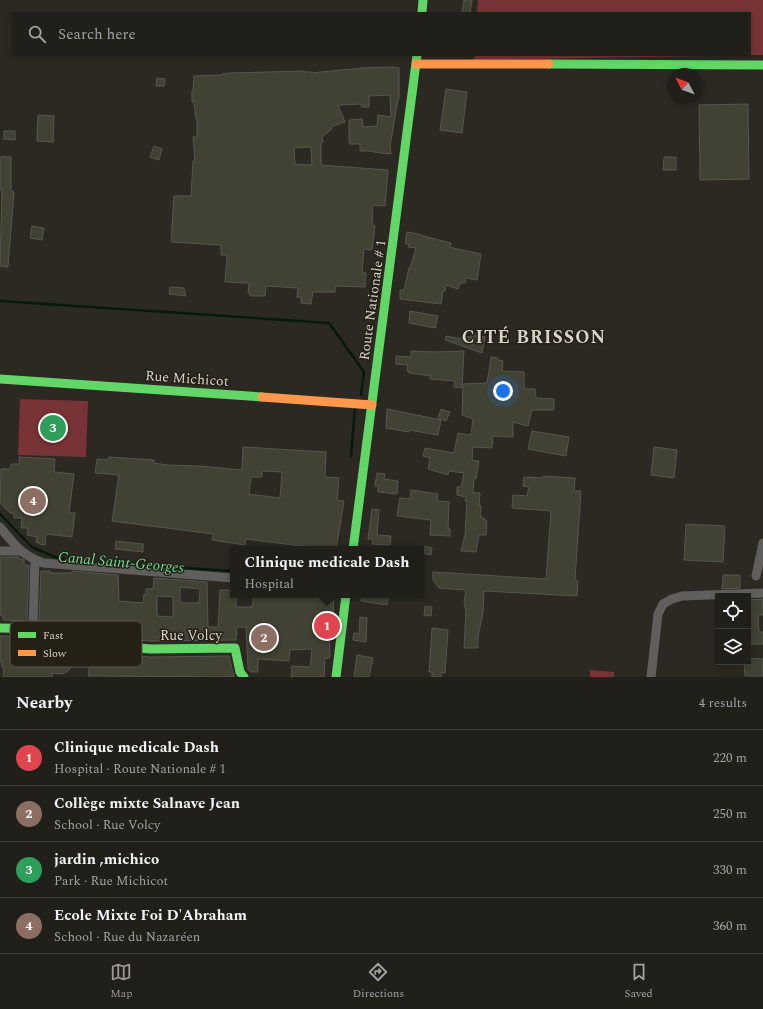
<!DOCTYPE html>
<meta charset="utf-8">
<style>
:root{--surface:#201f1a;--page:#2d2c27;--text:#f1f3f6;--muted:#a2a2a2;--line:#3d3d39;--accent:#9a9890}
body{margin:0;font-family:Spectral,serif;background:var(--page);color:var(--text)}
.controls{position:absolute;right:12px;bottom:12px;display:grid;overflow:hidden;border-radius:0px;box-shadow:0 2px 6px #0003}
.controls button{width:36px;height:36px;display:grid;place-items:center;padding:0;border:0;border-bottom:1px solid var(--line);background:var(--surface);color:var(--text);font:20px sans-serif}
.compass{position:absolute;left:667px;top:68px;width:36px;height:36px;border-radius:50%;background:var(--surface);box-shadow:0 2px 6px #0003;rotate:311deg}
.you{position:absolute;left:503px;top:391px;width:14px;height:14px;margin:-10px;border:3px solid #fff;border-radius:50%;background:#1a73e8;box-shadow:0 0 0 6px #1a73e833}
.badge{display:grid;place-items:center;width:26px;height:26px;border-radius:50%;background:var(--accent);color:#fff;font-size:13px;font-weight:700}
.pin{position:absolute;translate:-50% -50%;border:2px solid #fff;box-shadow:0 1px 4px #0006}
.popup{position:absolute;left:230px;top:546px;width:194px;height:52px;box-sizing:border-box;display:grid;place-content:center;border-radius:0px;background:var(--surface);filter:drop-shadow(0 1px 3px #0005);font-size:13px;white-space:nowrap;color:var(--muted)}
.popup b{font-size:15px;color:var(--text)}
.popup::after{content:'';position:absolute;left:50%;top:100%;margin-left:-8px;border:8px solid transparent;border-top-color:var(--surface)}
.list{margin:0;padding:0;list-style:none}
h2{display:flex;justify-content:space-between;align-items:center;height:52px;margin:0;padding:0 16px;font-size:17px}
h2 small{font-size:13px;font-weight:400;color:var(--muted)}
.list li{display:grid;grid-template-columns:26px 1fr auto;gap:12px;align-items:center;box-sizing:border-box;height:56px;padding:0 16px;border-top:1px solid var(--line)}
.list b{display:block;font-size:15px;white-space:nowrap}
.list p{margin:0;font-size:13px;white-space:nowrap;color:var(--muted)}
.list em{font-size:13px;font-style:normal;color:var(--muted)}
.icon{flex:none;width:22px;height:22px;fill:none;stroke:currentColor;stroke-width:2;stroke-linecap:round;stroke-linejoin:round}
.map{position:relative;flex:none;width:763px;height:677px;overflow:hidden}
.search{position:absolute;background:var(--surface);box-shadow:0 2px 6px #0003;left:12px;right:12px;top:12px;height:44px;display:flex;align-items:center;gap:10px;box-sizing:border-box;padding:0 14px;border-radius:0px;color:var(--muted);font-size:15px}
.sheet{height:276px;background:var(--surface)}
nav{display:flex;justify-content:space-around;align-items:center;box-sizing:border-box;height:56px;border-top:1px solid var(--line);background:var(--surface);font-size:11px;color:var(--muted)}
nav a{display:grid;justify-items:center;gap:2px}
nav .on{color:var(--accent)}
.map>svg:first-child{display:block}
.green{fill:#783336}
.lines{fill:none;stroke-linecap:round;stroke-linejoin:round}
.stream{stroke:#051a0c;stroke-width:2.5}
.building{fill:#414234;stroke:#565650;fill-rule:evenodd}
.street{stroke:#615f5d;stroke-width:9}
.fast{stroke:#63d668;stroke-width:9}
.slow{stroke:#ff974d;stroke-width:9}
.labels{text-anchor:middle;stroke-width:3;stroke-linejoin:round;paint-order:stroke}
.street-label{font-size:14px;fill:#d6d3cb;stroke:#252015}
.water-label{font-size:15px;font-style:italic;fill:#6ddb97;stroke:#252015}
.district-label{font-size:18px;font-weight:bold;letter-spacing:1px;fill:#d6d3cb;stroke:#252015}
.key{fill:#252015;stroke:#5a564c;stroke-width:1}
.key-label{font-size:11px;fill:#d6d3cb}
</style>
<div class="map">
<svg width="763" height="677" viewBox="0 0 763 677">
<rect width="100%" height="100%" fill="#2b2922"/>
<g class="green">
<path d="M478 0H763V55L474 60 475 55H750V13H477Z"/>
<path d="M20 399 88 401 86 457 18 455Z"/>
<path d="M590 670 614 672V677H590Z"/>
</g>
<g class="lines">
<g class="stream">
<path d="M0 301 329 323 364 372 361 395"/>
<path d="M351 456 355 408"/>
<path d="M0 514 32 547 57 558 77 561 233 571"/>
</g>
</g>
<g class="building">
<path d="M464 0H472L470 13H462Z"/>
<path d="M392 67 399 68V99H398L395 117 390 146 391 154 373 152V151H360V144H349V120L362 119 363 127 377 126 378 115 391 117 390 95 369 96V107H362L361 104 338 105 345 122 331 127 332 129 322 137 323 142 321 143V165L388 170 385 206 373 205 372 225 375 226 372 250 364 249 362 273H366L365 287 335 286V292H313L311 304 301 303V297H297L298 288 266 286 265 296H250V293H248L249 283 225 282 227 255H221V245L171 242 174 196H191L193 161H195L193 137H197V119H196L194 102H192V91H193L194 76 222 75V74L230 73 304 71V72H311V73L362 68ZM311 147 312 165 295 164 294 148Z"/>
<path d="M157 78 165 79 164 86H156Z"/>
<path d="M446 89 467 92 462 133 440 130Z"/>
<path d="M748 104 749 179 700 180 699 105Z"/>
<path d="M38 115 54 116 53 142 37 141Z"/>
<path d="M4 131H15V140L4 139Z"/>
<path d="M154 146 162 149 159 160 150 157Z"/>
<path d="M0 157H11V191L14 192 8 267 0 266 2 190H0Z"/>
<path d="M664 157H676V170H663Z"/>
<path d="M32 226 44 228 42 240 30 238Z"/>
<path d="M407 232 418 234 427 237 451 243 450 247 457 249 481 254 477 280 466 278 465 283H460L458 289 446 285 445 291H443L441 304 400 299V290H404L409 268H410L416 248 408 247 409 244H405Z"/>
<path d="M170 287 184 288 186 296 169 294Z"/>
<path d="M410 311 438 316 435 328 409 323Z"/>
<path d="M472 335 485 337 482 353 445 340 446 336 462 339V336L472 337Z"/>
<path d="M411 351 434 352 464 351 462 388 454 387 455 381 430 379 431 376 409 373V371H407L408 365 396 364V356L411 357Z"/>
<path d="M491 357 498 358V360L503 361 502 371 524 372V389H535L536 398 554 399V410H532L528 426 513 422V437L493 436 492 448 473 447 472 460 479 461 476 479 474 478 473 493H480L479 506H481L480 516H482V518L485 519V521H487L486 535H479L476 552 461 551 465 535 467 501H465L466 497 457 495V487H461L464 473 449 471 448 475 428 469 430 458 423 456 425 448 454 453 458 433 471 435 473 419 462 415 463 384 487 383Z"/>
<path d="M387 409 441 420 438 435 409 430V432L386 428Z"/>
<path d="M441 409 450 412 446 421 438 418Z"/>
<path d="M532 431 569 437 566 456 528 449Z"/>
<path d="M243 447 326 452 325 477 339 478 337 500 344 501 336 549H325L246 539 245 545 212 540 213 534 112 521 119 475 95 473 97 459 108 460 109 457 154 460V463L167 465 199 466 242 470ZM262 471 282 472 280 498 249 494 251 477H262Z"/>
<path d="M654 447 677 450 674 478 651 475Z"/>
<path d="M19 457 55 459 54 472 74 474 69 513H75L72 537 46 534 45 545 39 544 36 542 37 537 27 535 28 528H21L22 518H14V513H10L0 503 1 469H10L11 464H19Z"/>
<path d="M377 473 385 474 384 479 398 481 397 494 378 492V486H375Z"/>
<path d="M543 476 575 478 574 491H581L575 580 578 581 577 596 484 591 483 613 478 636V648H464L466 611 464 603 466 590 439 588 433 580V572L546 579 551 511 512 508 513 495 527 496 529 487 523 486 524 477 543 478Z"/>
<path d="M411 490 438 494 437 501 449 502 448 529H450V536L430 535 431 520 397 516 400 498 410 499Z"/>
<path d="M372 509 379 510 377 535 391 536 390 545 372 544 373 539H368Z"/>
<path d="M686 524 725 526 723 562 684 560Z"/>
<path d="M116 541 143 544V552L115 549Z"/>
<path d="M423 546 432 548 431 555 421 553Z"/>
<path d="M0 557H19V559L24 560V565H29L27 621 3 620V616L0 615Z"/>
<path d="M41 571H50V573H72V571L118 575 119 601 143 603 144 594H146V589H153L154 578 207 582 208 627H218L220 590H233V595H236V607H252L254 595H333L334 621 333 630H329L330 656 329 658H325L324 677H291L292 666 310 667 312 649 290 650 289 661 258 659V672H250L248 669 246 627H237L236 640 150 641 129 639 122 637 112 631 93 624 39 621ZM180 587 200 589 199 603H180ZM157 596 173 597V617L157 616Z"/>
<path d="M723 575H740V588L722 589Z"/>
<path d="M362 595H389L387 605 361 601Z"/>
<path d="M763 599V615H758L759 632H763V644H748V600Z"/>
<path d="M425 606 432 607 431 616 424 615Z"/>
<path d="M360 617 367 618 366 642 353 640 354 633 359 634Z"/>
<path d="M432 628 448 630 445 673 441 672V677H432V672H429Z"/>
<path d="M0 636 52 637 90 640 105 645 115 652 126 655 150 657 229 656 234 677 88 676 90 664 69 663 70 669 63 674 52 673V677H3L4 667H2V662H0Z"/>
<path d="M357 655 373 658 369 677H354Z"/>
<path d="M748 658 763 659V676H745L744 662H748Z"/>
</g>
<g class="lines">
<g class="street">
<path d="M0 527C14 544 21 555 43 563L233 578"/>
<path d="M0 551H20"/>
<path d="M756 576 763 543"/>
<path d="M30 629 33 626 35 560"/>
<path d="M651 677 658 614 663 604 672 599 682 596 763 593"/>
</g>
<g class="fast">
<path d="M422 13 423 0"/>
<path d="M549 64 763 65"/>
<path d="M0 379 262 397"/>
<path d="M353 549 417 55"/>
<path d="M0 628 52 629 92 632 109 638 118 644 127 647 150 649 235 648 240 672 244 677"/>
<path d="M336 677 346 595"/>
</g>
<g class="slow">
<path d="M416 64H549"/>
<path d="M262 397 372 405"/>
</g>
</g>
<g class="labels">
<g class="street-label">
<text transform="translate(372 300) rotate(-82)" y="5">Route Nationale # 1</text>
<text transform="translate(187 378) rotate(4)" y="5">Rue Michicot</text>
<text x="191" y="640">Rue Volcy</text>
</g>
<g class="water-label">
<text transform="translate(121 562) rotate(5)" y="5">Canal Saint-Georges</text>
</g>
<g class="district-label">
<text x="534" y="343">CITÉ BRISSON</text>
</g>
</g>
<rect x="10" y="621" width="132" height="46" rx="6" class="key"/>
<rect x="18" y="632" width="18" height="6" fill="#63d668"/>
<rect x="18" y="650" width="18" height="6" fill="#ff974d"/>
<g class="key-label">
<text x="43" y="639">Fast</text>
<text x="43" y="657">Slow</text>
</g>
</svg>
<div class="controls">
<button><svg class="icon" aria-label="locate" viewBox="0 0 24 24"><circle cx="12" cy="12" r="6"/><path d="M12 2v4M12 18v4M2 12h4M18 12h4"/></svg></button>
<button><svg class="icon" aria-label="layers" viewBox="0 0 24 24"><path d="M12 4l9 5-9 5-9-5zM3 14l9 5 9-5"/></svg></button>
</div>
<svg class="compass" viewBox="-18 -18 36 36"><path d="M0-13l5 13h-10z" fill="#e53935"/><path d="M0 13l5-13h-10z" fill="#a2a2a2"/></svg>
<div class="you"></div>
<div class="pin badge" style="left:327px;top:626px;background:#e0444e">1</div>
<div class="popup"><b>Clinique medicale Dash</b>Hospital</div>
<div class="pin badge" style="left:264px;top:638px;background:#8d6e63">2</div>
<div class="pin badge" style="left:53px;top:428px;background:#2e9e5b">3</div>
<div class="pin badge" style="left:33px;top:501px;background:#8d6e63">4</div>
<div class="search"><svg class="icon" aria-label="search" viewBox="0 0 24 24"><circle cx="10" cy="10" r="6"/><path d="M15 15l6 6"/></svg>Search here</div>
</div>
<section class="sheet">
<h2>Nearby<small>4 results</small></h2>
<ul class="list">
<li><span class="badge" style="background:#e0444e">1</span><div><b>Clinique medicale Dash</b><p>Hospital · Route Nationale # 1</p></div><em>220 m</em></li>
<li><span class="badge" style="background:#8d6e63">2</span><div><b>Collège mixte Salnave Jean</b><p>School · Rue Volcy</p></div><em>250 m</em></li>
<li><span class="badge" style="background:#2e9e5b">3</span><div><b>jardin ,michico</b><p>Park · Rue Michicot</p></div><em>330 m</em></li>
<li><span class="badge" style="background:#8d6e63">4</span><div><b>Ecole Mixte Foi D'Abraham</b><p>School · Rue du Nazaréen</p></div><em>360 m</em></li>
</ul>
</section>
<nav>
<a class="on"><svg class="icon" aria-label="map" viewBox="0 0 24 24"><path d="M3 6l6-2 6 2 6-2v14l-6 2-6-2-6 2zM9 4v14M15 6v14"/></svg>Map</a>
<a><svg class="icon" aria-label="directions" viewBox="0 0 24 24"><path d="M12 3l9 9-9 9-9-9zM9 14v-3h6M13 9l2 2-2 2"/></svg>Directions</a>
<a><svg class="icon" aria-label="saved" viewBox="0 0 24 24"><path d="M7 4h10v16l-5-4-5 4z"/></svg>Saved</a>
</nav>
